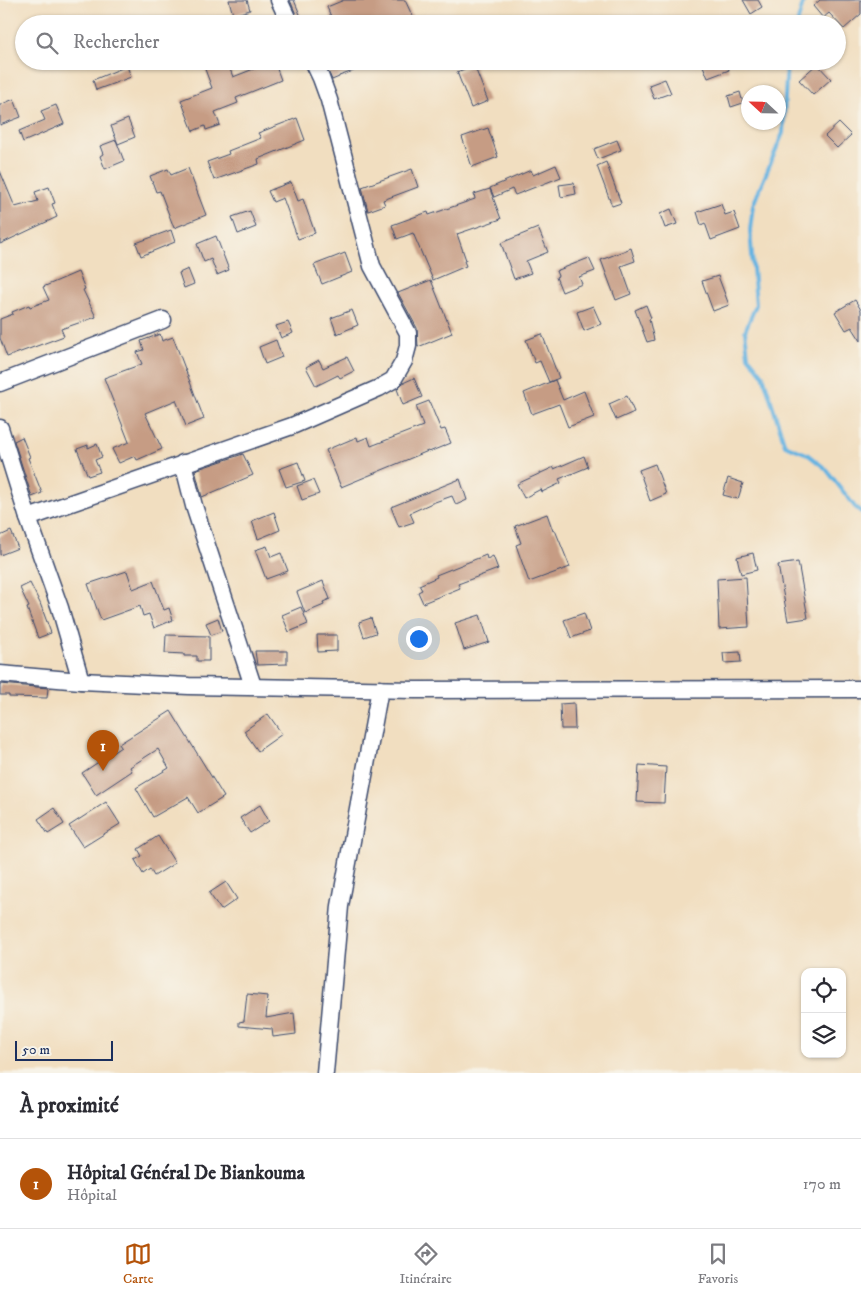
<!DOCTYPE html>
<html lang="fr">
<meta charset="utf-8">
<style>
:root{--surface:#fff;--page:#f2f2f3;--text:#2b2b33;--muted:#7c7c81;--line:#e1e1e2;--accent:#b45309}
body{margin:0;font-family:"IM FELL DW Pica",serif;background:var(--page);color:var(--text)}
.controls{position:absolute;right:15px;bottom:15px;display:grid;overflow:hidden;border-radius:10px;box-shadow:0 1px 4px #0004}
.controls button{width:45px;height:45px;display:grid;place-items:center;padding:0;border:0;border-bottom:1px solid var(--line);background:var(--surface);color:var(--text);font:25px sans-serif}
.compass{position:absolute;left:741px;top:85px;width:45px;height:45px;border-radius:50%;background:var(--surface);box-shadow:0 1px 4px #0004;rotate:292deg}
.scale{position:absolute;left:15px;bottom:12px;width:98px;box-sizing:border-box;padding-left:5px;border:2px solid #1b2f5e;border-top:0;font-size:14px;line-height:18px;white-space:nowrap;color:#1b2f5e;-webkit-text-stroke:4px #f7f3e8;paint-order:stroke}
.you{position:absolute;left:418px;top:638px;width:18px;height:18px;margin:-12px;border:4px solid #fff;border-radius:50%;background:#1a73e8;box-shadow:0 0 0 8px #1a73e833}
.badge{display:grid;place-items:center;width:32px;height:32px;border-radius:50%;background:var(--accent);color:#fff;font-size:16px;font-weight:700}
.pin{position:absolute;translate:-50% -41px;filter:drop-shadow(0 1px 2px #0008)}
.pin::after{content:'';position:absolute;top:26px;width:18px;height:15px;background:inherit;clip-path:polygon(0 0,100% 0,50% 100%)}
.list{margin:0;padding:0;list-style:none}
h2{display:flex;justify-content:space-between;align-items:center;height:65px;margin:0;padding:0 20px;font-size:21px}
h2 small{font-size:16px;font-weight:400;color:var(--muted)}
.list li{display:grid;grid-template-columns:32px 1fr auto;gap:15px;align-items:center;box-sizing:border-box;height:90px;padding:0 20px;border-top:1px solid var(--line)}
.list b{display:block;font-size:19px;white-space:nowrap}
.list p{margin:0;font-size:16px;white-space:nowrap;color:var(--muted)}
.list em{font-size:16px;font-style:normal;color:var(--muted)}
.icon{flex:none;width:28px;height:28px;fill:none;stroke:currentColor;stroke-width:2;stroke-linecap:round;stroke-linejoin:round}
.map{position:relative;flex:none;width:861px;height:1073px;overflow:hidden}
.search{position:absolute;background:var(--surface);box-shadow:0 1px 4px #0004;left:15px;right:15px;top:15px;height:55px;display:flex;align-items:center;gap:12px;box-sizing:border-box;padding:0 18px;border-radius:28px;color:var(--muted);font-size:19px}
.sheet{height:155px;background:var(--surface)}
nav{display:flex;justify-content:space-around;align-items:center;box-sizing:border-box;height:70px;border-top:1px solid var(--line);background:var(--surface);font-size:14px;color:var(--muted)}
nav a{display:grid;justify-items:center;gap:2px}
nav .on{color:var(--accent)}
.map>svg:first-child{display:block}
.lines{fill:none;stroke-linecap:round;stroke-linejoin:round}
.stream{stroke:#68b4e1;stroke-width:4}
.building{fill:#c69c84}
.minor-casing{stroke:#3b496d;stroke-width:19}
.minor{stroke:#fff;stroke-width:16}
</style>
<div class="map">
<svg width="861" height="1073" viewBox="0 0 861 1073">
<rect width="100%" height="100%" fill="#f7f3e8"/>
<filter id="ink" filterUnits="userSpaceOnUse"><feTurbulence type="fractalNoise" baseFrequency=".02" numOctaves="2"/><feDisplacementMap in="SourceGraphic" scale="10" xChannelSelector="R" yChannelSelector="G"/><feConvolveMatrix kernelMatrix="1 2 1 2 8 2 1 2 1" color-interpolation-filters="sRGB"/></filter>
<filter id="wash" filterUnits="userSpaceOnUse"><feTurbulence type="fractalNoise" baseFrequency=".0096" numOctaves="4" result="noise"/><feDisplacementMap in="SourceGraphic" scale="20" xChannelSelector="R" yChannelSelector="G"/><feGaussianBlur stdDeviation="1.12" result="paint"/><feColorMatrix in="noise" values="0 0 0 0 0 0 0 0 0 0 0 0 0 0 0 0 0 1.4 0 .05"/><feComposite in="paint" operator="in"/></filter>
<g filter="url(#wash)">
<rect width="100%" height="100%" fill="#f1dec0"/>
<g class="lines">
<g class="stream">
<path d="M797 24 804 0"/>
<path d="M787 61 783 133 753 205 750 230 756 305 745 331 748 356 763 375 785 445 807 454 826 469 855 507 861 512"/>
</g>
</g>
<g id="blocks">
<g class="building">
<path d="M229 0H247L250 10 233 15Z"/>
<path d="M290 0H294L304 24H300Z"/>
<path d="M344 0H405L416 24H334L327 7Z"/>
<path d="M743 0H758L762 7 751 14Z"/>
<path d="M820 0H861V14L844 29 829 13 823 18 813 6Z"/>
<path d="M209 61H227L233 77 274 61 281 80 236 98 238 103 215 112 220 125 206 130 205 126 193 131 181 100 212 88 203 64Z"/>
<path d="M326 61H376V63L339 76V77L332 80 324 62Z"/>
<path d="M701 61H726L729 70 708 78Z"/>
<path d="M817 64 831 79 813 95 799 80Z"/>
<path d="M474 65 488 101 471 108 457 72Z"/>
<path d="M127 66 131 77 96 90 93 80Z"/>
<path d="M665 79 671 93 654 99 649 85Z"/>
<path d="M740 92 743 103 731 107 728 96Z"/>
<path d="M14 99 21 117 0 125V105Z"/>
<path d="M56 105 64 124 23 142 19 131 45 120 41 111Z"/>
<path d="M297 118 305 140 258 159 259 164 214 180 207 162 229 154 228 151 261 138 258 133Z"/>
<path d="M128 119 135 137 118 144 111 126Z"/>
<path d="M839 123 851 135 837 148 825 136Z"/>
<path d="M488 128 498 157 472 167 462 137Z"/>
<path d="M116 140 124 161 105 169 100 156 103 154 100 146Z"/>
<path d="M617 140 621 150 598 159 594 149Z"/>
<path d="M606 162 621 203 612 206 597 166Z"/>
<path d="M556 165 561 177 515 195 512 189 494 197 490 188 531 170 533 175Z"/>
<path d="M188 168 206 215 174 228 160 191 156 192 150 176 168 169 171 175Z"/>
<path d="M412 169 418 187 383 200 385 205 368 211 362 187Z"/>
<path d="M0 171 15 207 38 201 35 192 49 187 55 203 52 204 57 217 0 244Z"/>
<path d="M291 182 298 201 303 199 315 233 298 239 283 198 273 202 268 191Z"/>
<path d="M574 183 576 194 561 197 559 185Z"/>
<path d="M490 189 501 219 457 234 466 260 464 261 466 266 433 280 413 233 397 239 392 225 428 212 429 215 475 199 474 194Z"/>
<path d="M721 204 725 215 734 212 740 229 711 240 705 223 701 225 697 212Z"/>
<path d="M671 209 677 224 665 228 660 214Z"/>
<path d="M250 211 256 227 238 234 232 217Z"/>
<path d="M538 228 548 252 526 261 531 273 514 279 501 243Z"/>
<path d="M171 230 175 242 141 256 136 243Z"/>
<path d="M216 236 229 270 217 275 211 259 204 262 197 244Z"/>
<path d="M631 248 635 261 621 266 631 294 616 300 601 260Z"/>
<path d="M345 253 352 272 322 284 314 265Z"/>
<path d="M589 258 595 271 579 277 582 284 562 292 556 277 558 276 556 271Z"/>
<path d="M188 269 194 284 184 288 179 273Z"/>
<path d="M78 272 85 289 83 290 96 317 61 329 64 336 7 357 0 338V319L13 314 12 312 29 305 30 307 49 300 43 287Z"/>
<path d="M718 276 729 305 713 311 702 281Z"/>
<path d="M431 280 452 333 418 347 417 328 398 293Z"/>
<path d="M855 300 861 310V341L852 327 846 330 835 312Z"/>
<path d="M646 305 651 318 649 319 654 340 647 342 635 310Z"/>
<path d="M593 306 601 324 584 331 577 312Z"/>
<path d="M352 310 358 325 337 334 331 318Z"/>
<path d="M288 322 293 333 281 338 276 326Z"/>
<path d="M160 334 162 341 173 337 204 419 186 426 176 400 145 413 162 449 137 460 135 456 119 463 112 449 129 442 104 378 142 364 137 352 144 350 141 341Z"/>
<path d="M542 334 559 378 549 382 540 361 535 363 526 340Z"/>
<path d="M276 340 282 357 265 364 259 347Z"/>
<path d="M347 357 354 371 340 378 338 375 316 386 306 367 319 360 323 368Z"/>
<path d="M414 378 422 397 403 405 397 389 403 383Z"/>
<path d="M555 380 563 400 584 391 594 417 568 427 559 404 532 414 524 393Z"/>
<path d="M627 396 634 412 616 420 609 404Z"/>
<path d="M429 401 441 430 445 429 451 443 429 452 428 451 341 487 326 450 357 437 358 441 368 437 371 446 423 426 416 406Z"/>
<path d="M22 437 30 457 28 458 42 493 32 497 14 441Z"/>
<path d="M97 444 102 457 95 460 100 472 88 476 77 449 88 445V448Z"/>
<path d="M243 454 253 475 202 497 195 470Z"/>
<path d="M584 456 588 467 559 479 561 483 542 492 541 489 524 498 517 484 554 467V469Z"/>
<path d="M298 462 305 481 286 487 279 469Z"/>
<path d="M655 464 666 494 650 501 639 470Z"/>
<path d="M728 478 743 483 738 499 723 495Z"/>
<path d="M460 479 467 500 456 505 452 496 432 503 410 513 414 522 399 527 391 507Z"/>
<path d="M313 480 319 494 302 500 297 486Z"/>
<path d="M274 512 280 530 258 539 252 521Z"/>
<path d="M547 514 553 531 555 530 570 567 529 582 516 545 521 543 515 526Z"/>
<path d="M11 531 18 548 0 555V536Z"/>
<path d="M267 546 271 557 281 553 288 571 266 579 255 550Z"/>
<path d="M753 553 757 570 741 574 737 557Z"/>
<path d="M486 555 487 559 493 556 498 569 458 584 460 588 423 603 418 592 422 590 419 585 437 577 436 575Z"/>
<path d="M798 562 808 618 788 621 778 565Z"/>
<path d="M127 571 133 589 153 581 164 610 169 608 173 620 154 628 149 614 143 616 140 606 101 620 88 584Z"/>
<path d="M746 577 749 627 719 629 717 579Z"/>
<path d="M323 581 330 599 323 602 324 605 305 613 297 592Z"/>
<path d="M30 583 40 603 51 633 38 638 27 608 29 607 20 588Z"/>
<path d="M301 607 308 624 289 632 282 615Z"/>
<path d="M584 613 590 631 571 638 564 620Z"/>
<path d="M480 615 489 642 464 650 455 623Z"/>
<path d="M218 618 222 631 211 635 206 623Z"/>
<path d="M371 618 376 633 364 637 359 622Z"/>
<path d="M166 635 209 636V661H197V656H184V654L165 653Z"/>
<path d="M317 635H337V651L318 652Z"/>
<path d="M255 651H287V664L257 665Z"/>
<path d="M740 652 741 662 724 663 723 653Z"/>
<path d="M0 684 48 688 47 698 9 697V695H0Z"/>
<path d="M574 703 575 729H561L560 704Z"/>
<path d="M171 711 224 797 198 813 188 797 153 817 136 788 169 768 158 749 130 767 132 771 96 795 82 773 121 747 119 744Z"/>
<path d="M268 714 282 734 258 751 244 731Z"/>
<path d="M639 765 666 767 664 803 637 802Z"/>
<path d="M106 802 120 824 83 847 69 826Z"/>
<path d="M260 805 269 821 250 833 240 818Z"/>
<path d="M54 808 64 824 48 834 38 819Z"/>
<path d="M158 836 175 863 154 876 150 869 143 874 135 860 142 856 138 849Z"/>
<path d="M226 882 237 899 221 910 209 893Z"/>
<path d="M247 994 268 996 266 1018 294 1013 296 1034 273 1037 272 1029 239 1026V1022L244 1021Z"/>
</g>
</g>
</g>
<g filter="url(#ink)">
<use href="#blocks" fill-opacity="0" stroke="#3b496d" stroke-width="1"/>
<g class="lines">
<defs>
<g id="minor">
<path d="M279 0 290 24"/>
<path d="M0 383 163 320"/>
<path d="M0 428 28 518 60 608 81 681"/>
<path d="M183 463 194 506 253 686"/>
<path d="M28 518 292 426 379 388 393 380 404 361 408 346V333L372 266 329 100 321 78 313 61"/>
<path d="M0 674 81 681 189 686 415 690 861 689"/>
<path d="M325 1073 340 906 380 689"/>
</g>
</defs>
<use href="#minor" class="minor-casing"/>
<use href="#minor" class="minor"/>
</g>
</g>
</svg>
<div class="controls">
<button><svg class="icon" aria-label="locate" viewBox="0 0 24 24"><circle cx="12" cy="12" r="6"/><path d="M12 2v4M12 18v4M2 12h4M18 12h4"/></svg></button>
<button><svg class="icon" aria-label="layers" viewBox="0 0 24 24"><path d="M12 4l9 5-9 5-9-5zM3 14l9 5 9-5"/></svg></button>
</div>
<svg class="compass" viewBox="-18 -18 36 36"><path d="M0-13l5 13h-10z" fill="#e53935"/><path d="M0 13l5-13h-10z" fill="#7c7c81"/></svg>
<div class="scale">50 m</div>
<div class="you"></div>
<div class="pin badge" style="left:103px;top:771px">1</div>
<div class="search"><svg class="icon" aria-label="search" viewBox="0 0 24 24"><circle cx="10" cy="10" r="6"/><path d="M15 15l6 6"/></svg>Rechercher</div>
</div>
<section class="sheet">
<h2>À proximité<small></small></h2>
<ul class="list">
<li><span class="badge">1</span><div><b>Hôpital Général De Biankouma</b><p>Hôpital</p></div><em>170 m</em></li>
</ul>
</section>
<nav>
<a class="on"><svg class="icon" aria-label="map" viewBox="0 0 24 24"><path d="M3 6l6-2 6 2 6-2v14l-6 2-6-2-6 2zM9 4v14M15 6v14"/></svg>Carte</a>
<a><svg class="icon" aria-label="directions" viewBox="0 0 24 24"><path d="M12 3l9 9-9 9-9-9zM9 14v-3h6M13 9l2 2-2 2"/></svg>Itinéraire</a>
<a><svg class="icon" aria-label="saved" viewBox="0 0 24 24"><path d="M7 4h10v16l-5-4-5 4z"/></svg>Favoris</a>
</nav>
